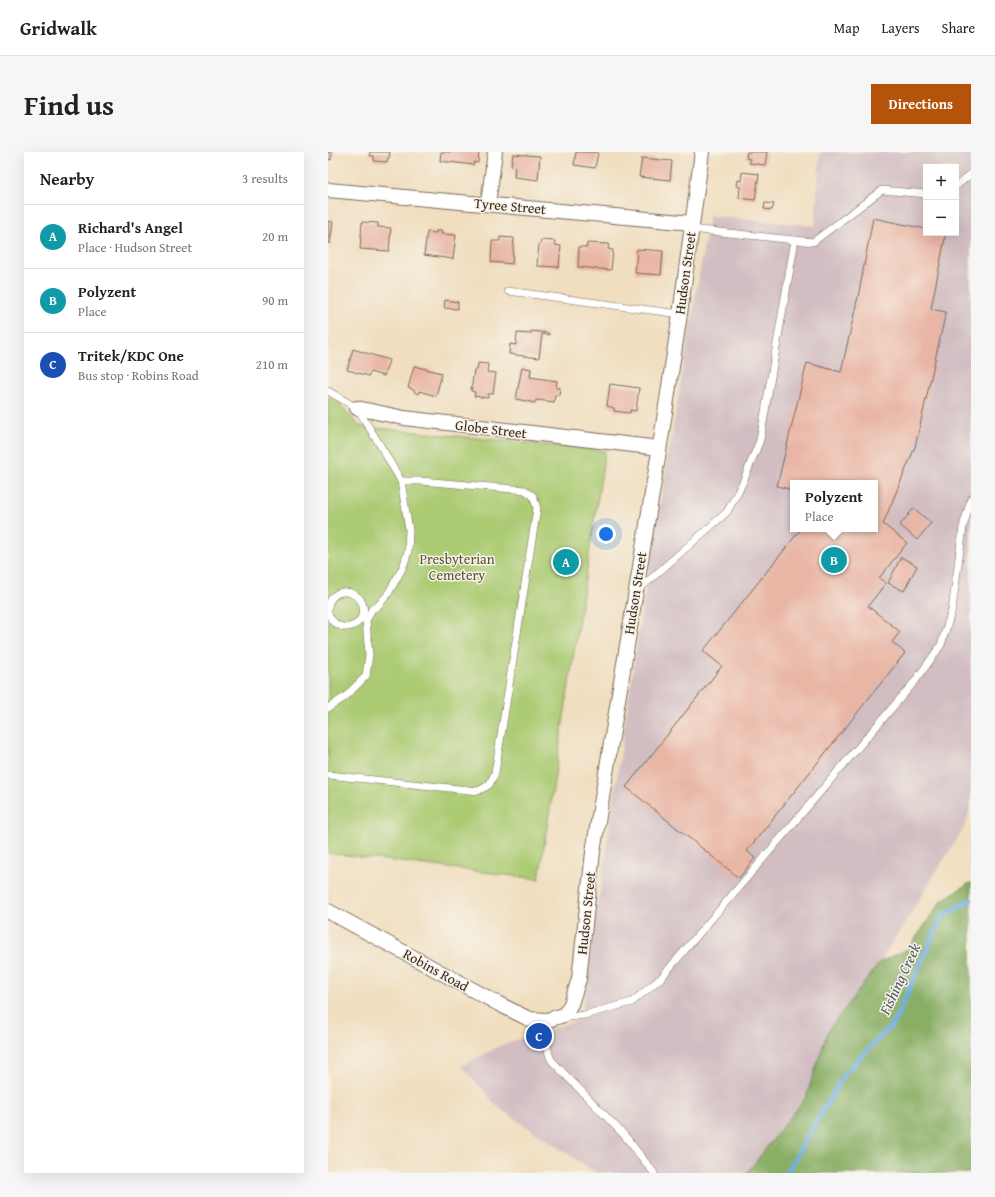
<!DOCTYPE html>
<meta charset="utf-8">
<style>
:root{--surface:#fff;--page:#f6f6f6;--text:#222;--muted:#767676;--line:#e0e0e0;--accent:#b45309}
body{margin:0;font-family:"Gentium Book Plus",serif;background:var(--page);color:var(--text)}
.controls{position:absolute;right:12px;top:12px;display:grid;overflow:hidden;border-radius:0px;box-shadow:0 4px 16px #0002}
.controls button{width:36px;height:36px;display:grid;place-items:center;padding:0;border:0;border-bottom:1px solid var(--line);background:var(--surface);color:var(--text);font:20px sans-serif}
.you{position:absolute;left:278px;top:382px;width:14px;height:14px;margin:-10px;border:3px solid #fff;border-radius:50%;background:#1a73e8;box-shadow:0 0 0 6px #1a73e833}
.badge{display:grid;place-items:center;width:26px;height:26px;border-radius:50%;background:var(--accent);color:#fff;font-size:13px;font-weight:700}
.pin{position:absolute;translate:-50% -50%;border:2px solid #fff;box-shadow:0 1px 4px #0006}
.popup{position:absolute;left:462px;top:328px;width:88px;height:52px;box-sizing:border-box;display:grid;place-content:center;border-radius:0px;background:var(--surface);filter:drop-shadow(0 1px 3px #0005);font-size:13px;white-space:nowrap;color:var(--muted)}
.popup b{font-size:15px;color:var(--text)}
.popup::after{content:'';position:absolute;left:50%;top:100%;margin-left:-8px;border:8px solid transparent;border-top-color:var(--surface)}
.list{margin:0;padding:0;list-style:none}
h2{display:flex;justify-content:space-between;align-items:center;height:52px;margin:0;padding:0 16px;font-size:17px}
h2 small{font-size:13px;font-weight:400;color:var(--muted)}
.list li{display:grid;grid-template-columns:26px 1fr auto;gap:12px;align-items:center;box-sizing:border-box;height:64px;padding:0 16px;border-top:1px solid var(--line)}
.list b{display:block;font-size:15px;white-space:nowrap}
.list p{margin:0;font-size:13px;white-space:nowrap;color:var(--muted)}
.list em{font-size:13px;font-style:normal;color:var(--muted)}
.map{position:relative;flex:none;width:643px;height:1021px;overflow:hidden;border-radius:0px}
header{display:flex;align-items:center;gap:24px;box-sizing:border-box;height:56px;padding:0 20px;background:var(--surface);border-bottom:1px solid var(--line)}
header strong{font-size:19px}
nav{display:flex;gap:22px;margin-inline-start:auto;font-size:14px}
.intro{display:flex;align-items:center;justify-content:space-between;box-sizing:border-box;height:96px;padding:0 24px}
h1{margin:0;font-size:28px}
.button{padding:10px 18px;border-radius:0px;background:var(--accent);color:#fff;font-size:14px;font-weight:700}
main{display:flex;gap:24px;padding:0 24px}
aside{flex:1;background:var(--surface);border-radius:0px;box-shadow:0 4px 16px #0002}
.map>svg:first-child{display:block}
.industrial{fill:#d2bec2;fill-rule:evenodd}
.green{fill:#accb73;stroke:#747a48}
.forest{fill:#89af65;stroke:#626c42}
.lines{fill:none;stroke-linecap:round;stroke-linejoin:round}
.stream{stroke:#6faee2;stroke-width:5}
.building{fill:#e9b5a4}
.service-casing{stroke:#7a6956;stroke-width:8}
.minor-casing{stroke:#7a6956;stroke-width:16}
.service{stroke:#fff;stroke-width:7}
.minor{stroke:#fff;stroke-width:14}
.labels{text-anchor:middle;stroke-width:3;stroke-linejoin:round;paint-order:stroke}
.street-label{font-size:14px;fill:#3b2a1e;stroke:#f7f3e8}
.park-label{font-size:14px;fill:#575233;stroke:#f7f3e8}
.water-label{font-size:15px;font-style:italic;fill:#4d5863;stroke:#f7f3e8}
</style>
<header>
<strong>Gridwalk</strong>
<nav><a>Map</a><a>Layers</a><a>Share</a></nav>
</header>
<div class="intro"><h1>Find us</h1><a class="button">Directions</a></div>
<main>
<aside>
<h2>Nearby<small>3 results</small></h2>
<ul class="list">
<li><span class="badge" style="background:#0f9aa8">A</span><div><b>Richard's Angel</b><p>Place · Hudson Street</p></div><em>20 m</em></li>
<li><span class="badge" style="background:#0f9aa8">B</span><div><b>Polyzent</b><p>Place</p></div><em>90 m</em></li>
<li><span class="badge" style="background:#1a4fb4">C</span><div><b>Tritek/KDC One</b><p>Bus stop · Robins Road</p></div><em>210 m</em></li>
</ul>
</aside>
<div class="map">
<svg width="643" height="1021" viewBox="0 0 643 1021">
<rect width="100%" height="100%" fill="#f7f3e8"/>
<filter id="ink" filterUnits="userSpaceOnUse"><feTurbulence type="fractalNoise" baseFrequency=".025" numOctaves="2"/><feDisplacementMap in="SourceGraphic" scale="8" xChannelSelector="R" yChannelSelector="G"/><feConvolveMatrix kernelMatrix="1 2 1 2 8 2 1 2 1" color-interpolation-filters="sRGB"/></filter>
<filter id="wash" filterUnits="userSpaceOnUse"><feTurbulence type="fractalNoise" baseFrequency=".012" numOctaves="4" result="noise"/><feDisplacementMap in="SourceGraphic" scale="16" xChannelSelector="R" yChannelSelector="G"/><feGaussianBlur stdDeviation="0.9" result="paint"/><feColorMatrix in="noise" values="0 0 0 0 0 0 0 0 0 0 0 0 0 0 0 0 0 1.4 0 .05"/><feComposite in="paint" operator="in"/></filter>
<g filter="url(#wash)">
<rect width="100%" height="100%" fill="#f0debf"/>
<path class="industrial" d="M492 0H643V652L637 674 552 810 500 879 478 945 419 1021H269L172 957 133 914 176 892 253 867 314 458 381 64 487 74ZM598 15H628V81H598ZM465 331H547V377H465Z"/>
<path class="green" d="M0 245 12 252 31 274 277 299 211 727 0 701Z"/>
<path class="forest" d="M643 730V1021H419L478 945 500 879 552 810 580 797 614 748Z"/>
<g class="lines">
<path class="stream" d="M458 1021 517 921 566 871 614 764 643 748"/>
</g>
<g id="blocks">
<g class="building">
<path d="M0 0H4L3 8 0 7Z"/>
<path d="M42 0H62L61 6H60L59 10 46 9V4L41 3Z"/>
<path d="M113 0H151L150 11 146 10V13L112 9Z"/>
<path d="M248 0H270L267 16 246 13Z"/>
<path d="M419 0H439L437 13 421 11 422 7 418 6Z"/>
<path d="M185 2 212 4 210 28 186 25 187 15 183 14Z"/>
<path d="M314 6 344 9 342 28 311 25Z"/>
<path d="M414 20 431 22 427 48 411 46 412 35 408 34 409 28 413 29Z"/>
<path d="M437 51 446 52 444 58 436 57Z"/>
<path d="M545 66 598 77V81H618L603 157 618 160 587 295 555 372 579 391 551 426 558 431 540 454 572 480 564 490 577 501 419 699 427 706 411 726 298 635 394 514 375 499 473 377H547V331H465V338L449 334 479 211 513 220 531 140Z"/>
<path d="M0 69 5 70 2 92 0 91Z"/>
<path d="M34 70 50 71V75L63 76 61 99 32 97Z"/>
<path d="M108 79H114L113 82 128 83 125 107 96 103 99 80 108 81Z"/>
<path d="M172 85 186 86 184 112 163 110 164 89H172Z"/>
<path d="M213 88 227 89V93L233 94 231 115 209 114 211 92H212Z"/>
<path d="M259 91 281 92 280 97 285 98 283 118 250 115 251 95H259Z"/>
<path d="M309 97 335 99 333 123 307 121Z"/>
<path d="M117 148 130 150V157L116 156Z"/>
<path d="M203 179 221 181V183L214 182 211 206 181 202 182 192 188 193 189 181 203 182Z"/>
<path d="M25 197 61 208 56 224 42 220 41 224 19 218Z"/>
<path d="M150 211 160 212 159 220 168 221 165 242H160V246L146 244 147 240 143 239 146 218H149Z"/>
<path d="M86 214 114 221 108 244 91 239V242L86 240V238L80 236Z"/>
<path d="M194 215 203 217 202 225 229 229 228 236H232L231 243H227L226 250 208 248 207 251 188 247Z"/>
<path d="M282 232 311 236 308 259 302 258V261L286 259V256L279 254Z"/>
<path d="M586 356 603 371 589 388 572 373Z"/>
<path d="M573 405 589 414 576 439 560 431Z"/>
</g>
</g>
</g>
<g filter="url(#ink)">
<use href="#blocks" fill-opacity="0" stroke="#7a6956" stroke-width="1"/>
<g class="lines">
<defs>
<g id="service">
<path d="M628 34 643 22"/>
<path d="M363 77 485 90 554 38 598 42"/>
<path d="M180 139 352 162"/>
<path d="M0 239 29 256 52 293 73 329 81 378 80 400 75 415 60 442 50 454 44 457 38 469 41 503 38 524 17 545 0 556"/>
<path d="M309 439 399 360 415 330 432 288 467 88"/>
<path d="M0 455C6 426 46 444 33 466 31 470 27 473 24 474 13 478 3 471 0 460"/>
<path d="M0 623 150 639 161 633 167 621 209 356 205 344 197 338 93 329H73"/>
<path d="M234 866 256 863 304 850 333 826 588 528 613 493 624 458 635 375 643 347"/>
<path d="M222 868H219C219 882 217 897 224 909L297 984 326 1021"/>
</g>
<g id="minor">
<path d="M0 38 364 71"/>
<path d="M160 52 167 0"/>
<path d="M29 256 76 266 331 296"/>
<path d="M0 759 171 852 201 867 219 868 236 863 243 852 251 827 265 700 333 287 352 162 374 0"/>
</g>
</defs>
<use href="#service" class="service-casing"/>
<use href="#minor" class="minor-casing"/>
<use href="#service" class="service"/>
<use href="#minor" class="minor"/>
</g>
</g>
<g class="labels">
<g class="street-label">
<text transform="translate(182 54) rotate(5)" y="5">Tyree Street</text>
<text transform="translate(357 121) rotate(-82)" y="5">Hudson Street</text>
<text transform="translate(163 277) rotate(7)" y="5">Globe Street</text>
<text transform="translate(307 441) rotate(-81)" y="5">Hudson Street</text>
<text transform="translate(258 761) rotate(-84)" y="5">Hudson Street</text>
<text transform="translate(108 818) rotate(29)" y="5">Robins Road</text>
</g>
<g class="park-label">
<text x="129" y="412">Presbyterian<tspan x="129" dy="16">Cemetery</tspan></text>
</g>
<g class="water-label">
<text transform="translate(572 827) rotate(-65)" y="5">Fishing Creek</text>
</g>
</g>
</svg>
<div class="controls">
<button>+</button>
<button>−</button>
</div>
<div class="you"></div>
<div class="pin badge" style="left:238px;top:410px;background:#0f9aa8">A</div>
<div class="pin badge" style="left:506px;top:408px;background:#0f9aa8">B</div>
<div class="popup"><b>Polyzent</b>Place</div>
<div class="pin badge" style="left:211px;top:884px;background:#1a4fb4">C</div>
</div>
</main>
